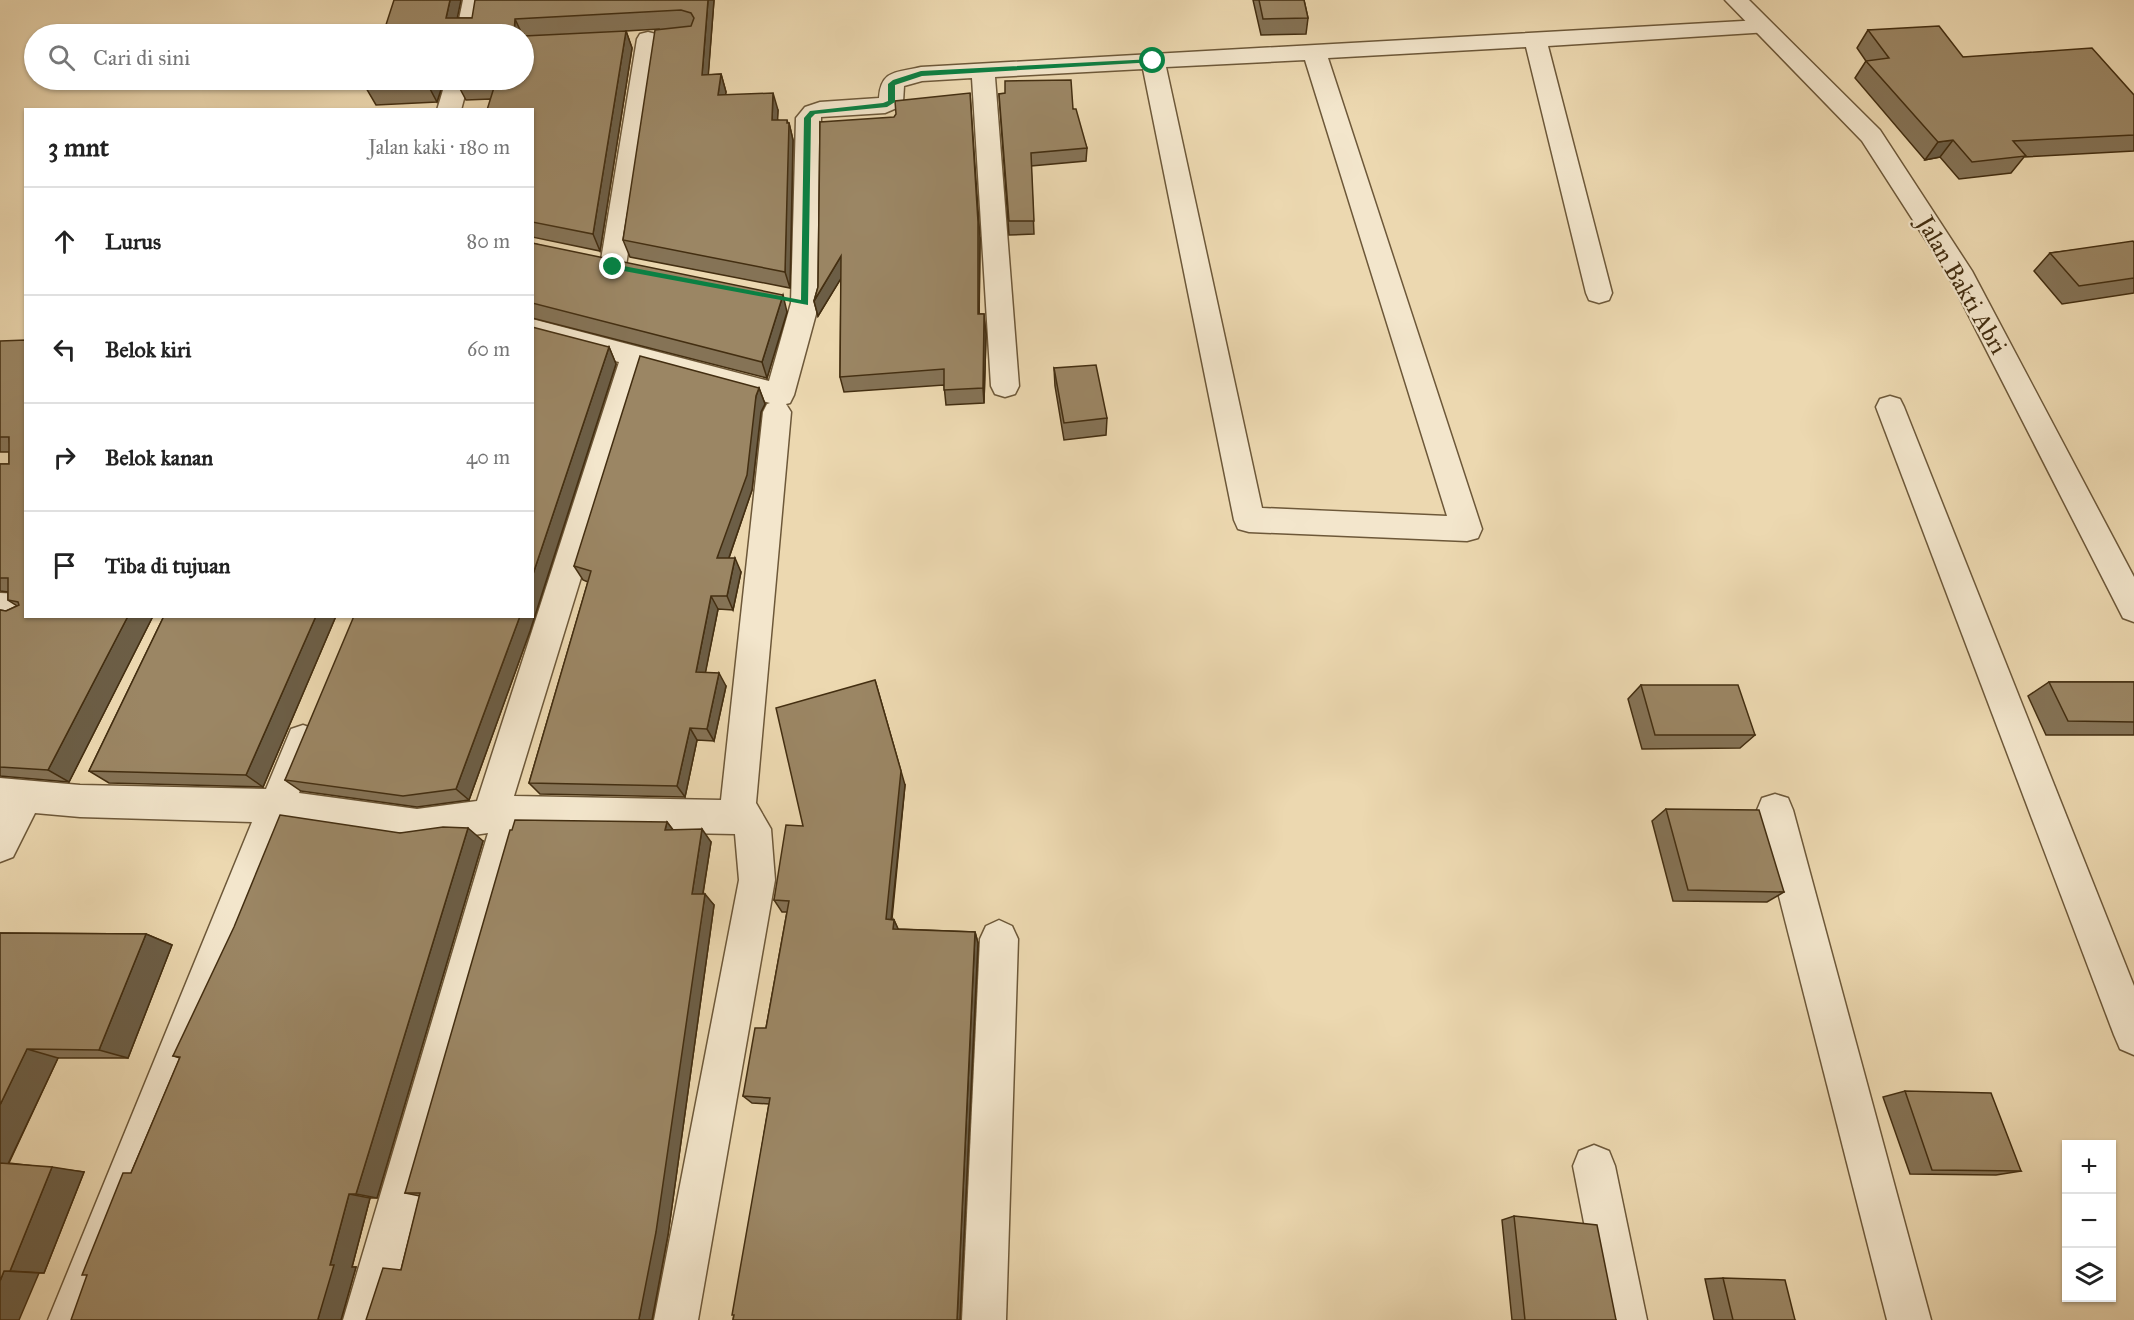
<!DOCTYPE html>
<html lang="id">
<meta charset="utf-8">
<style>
:root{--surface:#fff;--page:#f6f6f6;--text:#222;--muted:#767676;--line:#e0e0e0}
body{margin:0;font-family:"IM FELL Great Primer",serif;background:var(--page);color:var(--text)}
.controls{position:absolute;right:18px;bottom:18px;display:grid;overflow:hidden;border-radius:0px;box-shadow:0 2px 4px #0004}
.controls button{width:54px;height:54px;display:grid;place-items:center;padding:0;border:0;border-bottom:2px solid var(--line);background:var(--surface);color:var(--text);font:30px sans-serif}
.stop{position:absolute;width:18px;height:18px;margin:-14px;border:4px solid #0b8043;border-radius:50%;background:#fff}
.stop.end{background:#0b8043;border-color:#fff;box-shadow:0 2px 6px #0008}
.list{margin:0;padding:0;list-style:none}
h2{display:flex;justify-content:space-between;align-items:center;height:78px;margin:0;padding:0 24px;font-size:26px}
h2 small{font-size:20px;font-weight:400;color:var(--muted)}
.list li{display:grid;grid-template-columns:39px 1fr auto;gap:18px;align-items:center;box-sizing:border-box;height:108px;padding:0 24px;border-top:2px solid var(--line)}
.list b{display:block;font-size:22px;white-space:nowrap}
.list em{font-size:20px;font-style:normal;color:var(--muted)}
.icon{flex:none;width:33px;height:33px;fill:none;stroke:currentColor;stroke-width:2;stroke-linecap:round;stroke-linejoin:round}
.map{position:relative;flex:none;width:2134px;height:1320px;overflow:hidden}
.search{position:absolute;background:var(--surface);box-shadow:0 2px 4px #0004;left:24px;top:24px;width:510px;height:66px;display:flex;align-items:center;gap:15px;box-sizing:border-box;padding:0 21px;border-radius:33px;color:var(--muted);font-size:22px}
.panel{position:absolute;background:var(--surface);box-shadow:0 2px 4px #0004;left:24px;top:108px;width:510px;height:510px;border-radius:0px}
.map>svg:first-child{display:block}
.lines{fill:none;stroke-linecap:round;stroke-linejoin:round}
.minor-casing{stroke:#6d5839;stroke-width:3}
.tertiary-casing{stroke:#6d5839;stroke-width:3}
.minor{fill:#f3e6cc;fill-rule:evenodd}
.tertiary{fill:#f3e6cc;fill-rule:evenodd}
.wall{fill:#857356;stroke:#432e11;stroke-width:1.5}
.shaded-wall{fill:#6c5e46;stroke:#432e11;stroke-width:1.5}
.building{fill:#9b8664;stroke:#432e11;stroke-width:1.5}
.route{fill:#0b8043}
.labels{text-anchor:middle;stroke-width:4.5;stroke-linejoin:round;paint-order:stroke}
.street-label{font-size:24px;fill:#432e11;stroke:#f3e6cc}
</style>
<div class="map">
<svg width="2134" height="1320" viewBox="0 0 2134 1320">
<rect width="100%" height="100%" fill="#ecd8b0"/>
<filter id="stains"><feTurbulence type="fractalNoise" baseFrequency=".00333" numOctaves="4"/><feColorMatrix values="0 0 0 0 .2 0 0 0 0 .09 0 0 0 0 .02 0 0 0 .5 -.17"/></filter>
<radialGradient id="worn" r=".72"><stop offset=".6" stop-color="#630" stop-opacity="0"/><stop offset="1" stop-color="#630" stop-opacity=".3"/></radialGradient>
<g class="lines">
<defs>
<g id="minor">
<path d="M463 0H485L478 34H456Z"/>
<path d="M1761 20 1769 22 1772 27 1769 32 1548 46 1612 293 1609 300 1599 303 1589 300 1586 293 1526 47 1328 58 1482 529 1478 538 1467 541 1249 532 1238 529 1234 520 1143 69 995 77 1019 386 1015 394 1005 397 995 394 991 386 972 78 922 81 904 86 903 102 899 107 885 113 821 117 819 303 794 395 790 403 786 404 791 412 756 803 771 829 775 880 698 1320H654L739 880 735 834 525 830 387 1320H343L488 833 417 843 287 824 92 1320H48L252 822 80 817 35 813 13 857 0 862V778L80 785 266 789 291 729 303 725 315 729 320 740 299 793 417 809 477 801 619 362 532 339V319L769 381 791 303 796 118 805 107 820 102 879 98C881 69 897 73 921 67ZM1305 60 1447 516 1262 508 1166 67ZM645 369 770 403 767 404 763 412 721 800 514 796Z"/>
<path d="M648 32 656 34 659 39 626 266 622 273 613 275 604 273 600 266 637 39 640 34Z"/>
<path d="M446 80H469L461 110H437Z"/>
<path d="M1890 396 1900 399 1904 407 2134 986V1055L2120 1049 2114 1035 1876 407 1880 399Z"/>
<path d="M0 593 26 594V616L37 618 26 622 0 621Z"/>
<path d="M1775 794 1788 798 1793 810 1931 1320H1887L1757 810 1762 798Z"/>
<path d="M999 920 1012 926 1018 939 1006 1320H962L980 939 986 926Z"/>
<path d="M1594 1145 1609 1151 1615 1166 1647 1320H1603L1573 1166 1579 1151Z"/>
</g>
<path id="tertiary" d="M1725 0H1749L1880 130 1972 271 2134 577V622L2123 618 1947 273 1862 141Z"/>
</defs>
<use href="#minor" class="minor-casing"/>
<use href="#tertiary" class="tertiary-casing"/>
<use href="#minor" class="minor"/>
<use href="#tertiary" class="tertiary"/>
</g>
<g class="wall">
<path d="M714 0 708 75 721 74 726 92 725 95 778 110 777 120 789 123 793 140 790 288 630 257 623 240 659 29 626 31 632 48 600 251 532 237V110L491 99 466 100 457 83 524 36V34H383L458 18H472Z"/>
<path d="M1253 0H1304L1308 18 1306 34 1261 35Z"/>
<path d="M1868 30 1963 57 2134 95V151L2024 157 2011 173 1959 179 1940 157 1925 160 1855 78 1866 61 1857 48Z"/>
<path d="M444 80 437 102 376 105 366 88Z"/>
<path d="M999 94 1073 109 1087 148 1086 161 1031 166 1034 234 1009 235Z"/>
<path d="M820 122 980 238 979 314H984L986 334 984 403 946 405 944 385 844 392 840 377 841 278 818 316 814 301 818 287Z"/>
<path d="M532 243 787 312 767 378 532 318Z"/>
<path d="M2134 243V293L2062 304 2034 271 2050 253Z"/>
<path d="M0 341 26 616H153L69 782 0 776V610L6 611 17 606 8 600V592L0 591V464H9V452H0Z"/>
<path d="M609 347 616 364 530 631 469 800 417 807 301 791 285 780Z"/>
<path d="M1054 368 1107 418 1106 435 1064 440 1055 386Z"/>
<path d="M759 388 765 404 761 412 752 490 729 558 741 572 733 610 718 609 705 673 726 686 714 741 697 740 685 797 540 794 529 783 588 582 583 580 574 566Z"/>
<path d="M164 616H336L263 787 109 783 89 771Z"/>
<path d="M2049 682H2134V735H2046L2028 696Z"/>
<path d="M1641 685 1755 735 1740 748 1642 749 1628 699Z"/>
<path d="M905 785 892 919 894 920 898 929 975 932 978 943 960 1320H733L769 1104 752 1103 743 1096 766 1028 787 912H782L774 900 803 826Z"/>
<path d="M1666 809 1784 892 1767 902 1673 901 1652 821Z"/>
<path d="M667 822 673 830 711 842 703 894 714 905 668 1235 652 1320 401 1270 420 1196 405 1193Z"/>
<path d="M400 833 483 841 377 1198H370L352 1267H356L341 1319 131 1173 180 1058 173 1056Z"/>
<path d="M0 933 146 934 172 945 128 1058H58L9 1163 84 1172 44 1273H39L0 1320Z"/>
<path d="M1905 1091 2021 1171 1996 1175 1910 1174 1883 1097Z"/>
<path d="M1514 1216 1616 1320H1512L1502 1220Z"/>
<path d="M1723 1278 1795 1320H1714L1705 1279Z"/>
</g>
<g class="shaded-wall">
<path d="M450 0H461L454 34 446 18Z"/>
<path d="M708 0H714L707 92 702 75Z"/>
<path d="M515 19 522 34H514Z"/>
<path d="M626 31 632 48 600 251 593 234Z"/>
<path d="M721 74 726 92 723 112 718 95Z"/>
<path d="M430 80H444L437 102 428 85Z"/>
<path d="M773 93 778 110 777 137 772 120Z"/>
<path d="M970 93 980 238 979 330 978 314Z"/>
<path d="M787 120 789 127V123L793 140 790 288 785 272Z"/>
<path d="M1953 140 1940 157 1925 160 1938 142Z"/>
<path d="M841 256 845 272 818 316 814 301Z"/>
<path d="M783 295 787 312 767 378 762 362Z"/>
<path d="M984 318 986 334 984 403 983 388Z"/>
<path d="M609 347 616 364 530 631 469 800 456 789 520 616H532V577Z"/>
<path d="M759 388 765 404 761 412 752 490 724 572 717 558 756 396Z"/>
<path d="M735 558 741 572 733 610 727 596Z"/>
<path d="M711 596 718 609 703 685 696 672Z"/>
<path d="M128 616H153L69 782 48 770Z"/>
<path d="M316 616H336L263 787 246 775Z"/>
<path d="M719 673 726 686 714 741 707 729Z"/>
<path d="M875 680 905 785 890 930 886 919Z"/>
<path d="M690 728 697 740 685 797 677 786Z"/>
<path d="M667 822 677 835 665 830Z"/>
<path d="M468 828 483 841 377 1198 356 1194Z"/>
<path d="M702 829 711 842 701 905 692 894Z"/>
<path d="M705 894 714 905 668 1235 652 1320H653H640L639 1319Z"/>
<path d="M894 920 899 931 893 929Z"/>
<path d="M975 932 978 943 960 1320H957Z"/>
<path d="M146 934 172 945 128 1058 99 1050Z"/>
<path d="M27 1049 58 1058 7 1166 0 1165V1105Z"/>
<path d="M52 1167 84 1172 44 1273 10 1271Z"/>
<path d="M349 1194 370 1198 352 1267H356L341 1320H319L318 1319 330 1265Z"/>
<path d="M4 1271 39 1273 19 1320H0V1281Z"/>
</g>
<g class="building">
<path d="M394 0H450L446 18H472L475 0H708L702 75 721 74 718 95 773 93 772 120H787V123H789L785 272 623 240 655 30 691 26 694 18 691 13 681 10 515 19 514 34H383Z"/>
<path d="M1259 0H1304L1308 18 1263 19Z"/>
<path d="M1939 26 1963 57 2092 48 2134 95V135L2013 141 2026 156 1972 162 1953 140 1938 142 1866 61 1889 58 1868 30Z"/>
<path d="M626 31 593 234 532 222V110H487L496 81 457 83 458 80H524V36Z"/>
<path d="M369 80H430L428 85 366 88Z"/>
<path d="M1071 80 1073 109H1076L1087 148 1031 153 1034 221H1009L999 94 1005 93V81Z"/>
<path d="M970 93 978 222V314H984V318L983 388 944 390V369L840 377 841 256 814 301 818 287 820 122 894 117 896 114 895 101Z"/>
<path d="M2133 241 2134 243V278L2079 286 2050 253Z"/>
<path d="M532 243 783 295 762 362 532 303Z"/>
<path d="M532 327 609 347 532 577Z"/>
<path d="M26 340V616H128L48 770 0 767V610L6 611 19 605 18 602 8 600V578H0V464H9V437H0V341Z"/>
<path d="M640 356 759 388 756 396 747 475 717 558H735L727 596H711L696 672 719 673 707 729 690 728 677 786 529 783 591 571 574 566Z"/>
<path d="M1096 365 1107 418 1064 423 1054 368Z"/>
<path d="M164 616H316L246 775 89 771Z"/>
<path d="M354 616H520L456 789 403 796 285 780Z"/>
<path d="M875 680 901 771 886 919 894 920 893 929 975 932 957 1320H733L734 1315H732L770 1098 743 1096 755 1028H766L789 901 774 900 786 825 803 826 776 708Z"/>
<path d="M2049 682H2134V722L2068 721Z"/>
<path d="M1641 685H1738L1755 735H1655Z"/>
<path d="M1666 809 1759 810 1784 892 1688 890Z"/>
<path d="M280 815 400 833 443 827 468 828 356 1194H349L330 1265H334L318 1319 319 1320H71L87 1275H82L123 1173H131L180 1057 173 1056 234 927Z"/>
<path d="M515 820 667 822 665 830 702 829 692 894H705L656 1232 639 1319 640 1320H366L383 1268 401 1270 420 1193H405L510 830H512Z"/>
<path d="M0 933 146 934 99 1050 27 1049 0 1105Z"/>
<path d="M1905 1091 1991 1093 2021 1171 1932 1170Z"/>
<path d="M0 1163 52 1167 10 1271H4L0 1281Z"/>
<path d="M1514 1216 1597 1225 1616 1320H1525Z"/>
<path d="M1723 1278 1785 1280 1795 1320H1733Z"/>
</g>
<path class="route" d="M1153 59 1155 62 922 76 895 85V102L887 107 815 114 811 118 808 305 613 269 609 267 613 264 801 300 804 118 810 111 883 103 888 101V84L893 80 921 71Z"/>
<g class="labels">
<g class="street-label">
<text transform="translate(1962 285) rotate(60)" y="8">Jalan Bakti Abri</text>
</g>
</g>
<rect width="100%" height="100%" filter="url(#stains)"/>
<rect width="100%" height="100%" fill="url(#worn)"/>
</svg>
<div class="controls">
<button>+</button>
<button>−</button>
<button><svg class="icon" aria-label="layers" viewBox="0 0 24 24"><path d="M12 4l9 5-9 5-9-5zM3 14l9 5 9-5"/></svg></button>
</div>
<div class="stop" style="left:1153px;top:61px"></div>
<div class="stop end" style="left:613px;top:267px"></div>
<div class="search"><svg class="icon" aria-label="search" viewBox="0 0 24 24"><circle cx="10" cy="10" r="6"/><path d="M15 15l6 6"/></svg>Cari di sini</div>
<section class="panel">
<h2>3 mnt<small>Jalan kaki · 180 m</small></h2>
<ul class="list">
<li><svg class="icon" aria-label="ahead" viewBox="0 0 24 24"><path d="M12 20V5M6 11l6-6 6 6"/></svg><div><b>Lurus</b></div><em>80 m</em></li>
<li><svg class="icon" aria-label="left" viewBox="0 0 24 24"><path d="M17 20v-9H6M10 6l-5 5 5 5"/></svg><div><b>Belok kiri</b></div><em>60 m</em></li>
<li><svg class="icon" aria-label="right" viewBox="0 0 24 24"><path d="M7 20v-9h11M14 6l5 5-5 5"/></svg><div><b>Belok kanan</b></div><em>40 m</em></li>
<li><svg class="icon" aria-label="arrive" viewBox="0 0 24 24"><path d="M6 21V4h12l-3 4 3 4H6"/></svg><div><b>Tiba di tujuan</b></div></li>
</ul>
</section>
</div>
